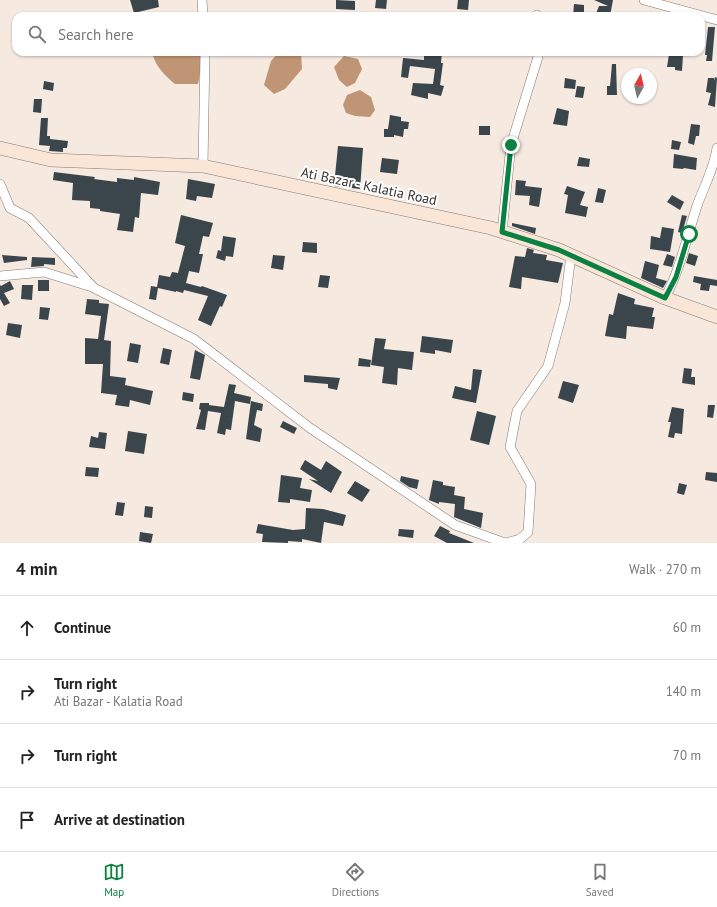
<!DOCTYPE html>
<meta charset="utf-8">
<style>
:root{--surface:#fff;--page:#f2f2f2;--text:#222;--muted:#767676;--line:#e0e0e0;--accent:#0b8043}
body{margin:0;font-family:"PT Sans",sans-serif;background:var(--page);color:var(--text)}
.compass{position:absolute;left:621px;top:68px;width:36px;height:36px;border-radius:50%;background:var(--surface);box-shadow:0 1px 3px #0004;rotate:8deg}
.stop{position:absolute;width:12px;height:12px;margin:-9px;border:3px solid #0b8043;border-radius:50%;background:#fff}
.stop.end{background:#0b8043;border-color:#fff;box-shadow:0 1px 4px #0008}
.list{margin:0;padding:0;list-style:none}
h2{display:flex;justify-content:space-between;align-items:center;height:52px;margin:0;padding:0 16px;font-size:17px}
h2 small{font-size:13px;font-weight:400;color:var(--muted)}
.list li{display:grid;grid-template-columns:26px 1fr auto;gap:12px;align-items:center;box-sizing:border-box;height:64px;padding:0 16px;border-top:1px solid var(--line)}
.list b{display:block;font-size:15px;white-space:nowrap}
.list p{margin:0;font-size:13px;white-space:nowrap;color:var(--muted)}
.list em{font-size:13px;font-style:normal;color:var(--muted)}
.icon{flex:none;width:22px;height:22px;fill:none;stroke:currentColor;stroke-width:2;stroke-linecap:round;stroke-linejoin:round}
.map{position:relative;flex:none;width:717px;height:543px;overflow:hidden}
.search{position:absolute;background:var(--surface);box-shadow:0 1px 3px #0004;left:12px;right:12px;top:12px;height:44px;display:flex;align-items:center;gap:10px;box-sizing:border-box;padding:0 14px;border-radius:12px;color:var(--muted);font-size:15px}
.sheet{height:308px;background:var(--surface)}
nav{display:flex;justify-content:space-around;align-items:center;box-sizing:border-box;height:56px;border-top:1px solid var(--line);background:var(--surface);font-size:11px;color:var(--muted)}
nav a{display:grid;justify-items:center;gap:2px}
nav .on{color:var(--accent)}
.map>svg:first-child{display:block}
.water{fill:#c09575}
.building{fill:#3b464c}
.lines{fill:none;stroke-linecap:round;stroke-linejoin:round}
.minor-casing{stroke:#857a73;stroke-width:10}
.secondary-casing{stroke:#857a73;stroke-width:14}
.minor{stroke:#fff;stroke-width:9}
.secondary{stroke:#fae6d7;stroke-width:13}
.route{stroke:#0b8043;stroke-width:5}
.labels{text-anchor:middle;stroke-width:4;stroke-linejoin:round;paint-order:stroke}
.street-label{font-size:14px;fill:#373330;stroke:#fff}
</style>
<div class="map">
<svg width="717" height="543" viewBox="0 0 717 543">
<rect width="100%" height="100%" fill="#f5e9e0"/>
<g class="water">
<path d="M152 52H200L202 63 198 84H175C165 76 155 66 152 52Z"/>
<path d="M279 52H301L302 69 285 89 274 94 264 85 271 61Z"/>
<path d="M344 56 358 59 362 69 355 83 347 87 339 80 334 67Z"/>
<path d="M360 90 371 97 375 110 370 117 355 116 346 113 343 105 347 95Z"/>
</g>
<g class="building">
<path d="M130 0H158L159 7 134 13Z"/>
<path d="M336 0 355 1V10L336 9Z"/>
<path d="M376 0H387L386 9 375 8Z"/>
<path d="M458 0H469L468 10 457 9Z"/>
<path d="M594 0H613L610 16H595L599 6H608Z"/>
<path d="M574 4 584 5V16H573Z"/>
<path d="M708 27H715L712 61H706L707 55H705Z"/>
<path d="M424 52H442L441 63H443L440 85 444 86 441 96 428 93V99L411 95 413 83 433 84 435 69 410 66 408 78 401 77 403 58 424 60Z"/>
<path d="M669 54 683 55 682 71 675 70V67H667Z"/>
<path d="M612 64H616L617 95H607V86H610Z"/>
<path d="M715 77 717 78 715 107 708 105 711 93 706 92 708 78H714V81Z"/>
<path d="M565 78 576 80 575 89 564 88Z"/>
<path d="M44 81 54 83 53 91 43 89Z"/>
<path d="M577 86 585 87 583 98 575 97Z"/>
<path d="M34 99H42L41 113 33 112Z"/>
<path d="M557 108 569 111 567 126 553 124Z"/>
<path d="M390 115 401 117V121L409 122 408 129H404L403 137 394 135V137H384V129H388Z"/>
<path d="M41 118H48L47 136H50V139L68 141 67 148H63V152L49 151 50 146 39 145Z"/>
<path d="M691 124 700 125 699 136H696L694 145 688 143Z"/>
<rect x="479" y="126" width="11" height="9"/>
<path d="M672 140 681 142 679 150 671 149Z"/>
<path d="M338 146 363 148 360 189 334 186Z"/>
<path d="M674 154 697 158 696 170 684 168 683 169 673 168Z"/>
<path d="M579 157 590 159 589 167 577 166Z"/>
<path d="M382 158 399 160 397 174 380 172Z"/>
<path d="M54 172 95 177 94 179 117 182V178L134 180V177L160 182 158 195 141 193 139 218 135 217 133 232 117 230 120 214 100 211V209L90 208V201L72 200 73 183 53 180Z"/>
<path d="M188 179 215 184 212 198 197 196 196 201 186 199Z"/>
<path d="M516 180 526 181 525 186 542 188 539 207 529 205 530 196 515 195Z"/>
<path d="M567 186 585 192 580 205 588 207 586 217 565 213 568 195 564 194Z"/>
<path d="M598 188 606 190 603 203 595 202Z"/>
<path d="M672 195 684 202 680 210 667 202Z"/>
<path d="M181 215 213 223 209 237 203 236 199 254H203L199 273 189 271 186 283 201 287 202 286 227 295 222 307 220 306 211 326 198 320 208 296 184 290 183 293 176 291V292L158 288 156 300 149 299 151 286 157 287 159 275 170 277 172 272 178 273 185 246 175 243Z"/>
<path d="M682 215 687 216 682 233 678 232Z"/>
<path d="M512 223 536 228 535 234 512 226Z"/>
<path d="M662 227 674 229 670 252 650 249 651 236 660 238Z"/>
<path d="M223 236 236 238 233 257 226 256 225 261 216 258 218 250 221 251Z"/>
<path d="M303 242 317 243V253L302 252Z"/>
<path d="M527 248 534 250 533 253 547 255 546 260 563 263 558 283 522 277 521 289 509 287 515 256 525 257Z"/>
<path d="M689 253 698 256 695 266 686 263Z"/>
<path d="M667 254 675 257 672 267 663 265Z"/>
<path d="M2 255 27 257V260L4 263Z"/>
<path d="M273 255 285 256 283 270 271 268Z"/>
<path d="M32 257 55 258V265L44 264V266L31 267Z"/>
<path d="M645 261 659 265 656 278 667 281 663 288 641 278Z"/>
<path d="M320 275 330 276 328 288 318 287Z"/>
<path d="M694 276 717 280V286L710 285 709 291 700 290 701 284 693 282Z"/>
<rect x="38" y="280" width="11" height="11"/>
<path d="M10 281 14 289 4 293 10 303 4 306 0 299V285L1 286Z"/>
<path d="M22 285H33L32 300 21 299Z"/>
<path d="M618 293 635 299 634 304 654 308 652 317H655L653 329 627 326 626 339 605 336 609 314 613 315Z"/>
<path d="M87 299 99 300V303L109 304 104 340 111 341 110 376 126 378 125 385 153 391 150 405 130 400 129 407 115 405 117 395 101 393 103 364H85V338L98 339 101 316 85 314Z"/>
<path d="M40 307 50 308 48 320 39 319Z"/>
<path d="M8 323 22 325 20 338 6 335Z"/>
<path d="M422 336 453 340 451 353 435 350V354L420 352Z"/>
<path d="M375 338 386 339 384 349 414 352 412 370 398 368 397 385 382 383 384 367 371 365Z"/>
<path d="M130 343 141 345 138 363 127 361Z"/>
<path d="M163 348 172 350 169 365 160 363Z"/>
<path d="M195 350 205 355 200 380 190 378Z"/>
<path d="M359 358 371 360 370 367 358 366Z"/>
<path d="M684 368 692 369 691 377H695V385L682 383Z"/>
<path d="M473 369 482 370 476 403 452 398 455 386 471 390Z"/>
<path d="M304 375 340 378 337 390 328 388V384L304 382Z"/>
<path d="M563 381 579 385 573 403 558 398Z"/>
<path d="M229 384 236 385 234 393 251 397 250 404 235 401 231 430 226 429 225 435 217 433 221 413 208 411 205 430 196 429 201 410 199 409 200 403H209V405L224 407Z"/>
<path d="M183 392 194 394 193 402 182 400Z"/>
<path d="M251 401 263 404 262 411 257 410 254 425 262 429 260 442 246 439Z"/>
<path d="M708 405H715L713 418 707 417Z"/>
<path d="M672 407 684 409 682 434 675 433 674 438 668 437 671 422H668Z"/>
<path d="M477 411 496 416 489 445 470 440Z"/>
<path d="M283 421 297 428 294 434 280 427Z"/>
<path d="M128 431 147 434 144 454 125 451Z"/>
<path d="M99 432 107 433 105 449 89 447 91 436 98 438Z"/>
<path d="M305 460 321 470 326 461 342 472 331 493 309 479 318 481 300 469Z"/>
<path d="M86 467 99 468 98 477 85 476Z"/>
<path d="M706 472 717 473V482L705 480Z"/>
<path d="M281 475 302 478 300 488 312 490 310 502 290 499V503L278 502Z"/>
<path d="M401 476 419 480 417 489 409 487 400 481Z"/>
<path d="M433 480 443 482V485L455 487 454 495 465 497 464 509 483 513 481 528 454 517 455 504 439 502V504L429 500Z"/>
<path d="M355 481 370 490 362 502 347 493Z"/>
<path d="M679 483 687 485 684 495 677 493Z"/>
<path d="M117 502 125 503 123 516 115 515Z"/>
<path d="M145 506 153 507 152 518 144 517Z"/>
<path d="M306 508 323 509 346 515 343 526 324 522 321 543 302 539V542L288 541V543L262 542 263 534 256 533 258 524 293 530 305 529Z"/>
<path d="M440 526 450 531 449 533 474 543H447L434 536Z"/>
<path d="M399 529 414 530 413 538 398 536Z"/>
<path d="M140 532 153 534 151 543 139 541Z"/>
</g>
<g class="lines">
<defs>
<g id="minor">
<path d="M202 0 203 16"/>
<path d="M644 0 717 20"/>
<path d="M537 15V16"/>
<path d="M203 166 205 52"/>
<path d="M0 184 10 208 29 218 94 288 194 339 310 428 455 525 505 543"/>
<path d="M502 232 511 145 538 57V52"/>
<path d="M0 276 44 272 92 287"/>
<path d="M665 298C681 268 687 235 698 203 705 185 714 168 717 148"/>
<path d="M506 543 520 539 528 532 531 484 510 447 517 411 548 366 565 303 571 255"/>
</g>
<path id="secondary" d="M0 148 51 160 203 166 491 228 559 250 665 298 717 317"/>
</defs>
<use href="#minor" class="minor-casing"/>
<use href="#secondary" class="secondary-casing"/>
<use href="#minor" class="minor"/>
<use href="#secondary" class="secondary"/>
</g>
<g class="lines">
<path class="route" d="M511 145 502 232 559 250 665 298 676 277 689 234"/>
</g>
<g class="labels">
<g class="street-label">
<text transform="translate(369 186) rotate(12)" y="5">Ati Bazar - Kalatia Road</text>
</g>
</g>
</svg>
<svg class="compass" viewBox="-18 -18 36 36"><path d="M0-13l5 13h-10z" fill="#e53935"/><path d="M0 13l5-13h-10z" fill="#767676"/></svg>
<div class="stop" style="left:689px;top:234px"></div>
<div class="stop end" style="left:511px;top:145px"></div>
<div class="search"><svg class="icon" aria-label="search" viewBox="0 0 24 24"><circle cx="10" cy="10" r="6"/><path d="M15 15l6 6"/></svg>Search here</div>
</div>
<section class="sheet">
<h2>4 min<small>Walk · 270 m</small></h2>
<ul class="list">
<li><svg class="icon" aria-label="ahead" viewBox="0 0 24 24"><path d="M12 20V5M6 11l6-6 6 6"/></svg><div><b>Continue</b></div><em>60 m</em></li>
<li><svg class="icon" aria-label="right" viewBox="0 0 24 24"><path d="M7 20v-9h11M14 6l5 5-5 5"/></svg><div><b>Turn right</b><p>Ati Bazar - Kalatia Road</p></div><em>140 m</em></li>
<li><svg class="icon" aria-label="right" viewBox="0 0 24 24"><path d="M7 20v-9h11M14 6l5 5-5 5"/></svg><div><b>Turn right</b></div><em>70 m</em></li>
<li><svg class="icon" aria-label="arrive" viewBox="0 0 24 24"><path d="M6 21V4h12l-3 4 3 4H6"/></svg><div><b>Arrive at destination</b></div></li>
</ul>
</section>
<nav>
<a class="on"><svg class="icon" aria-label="map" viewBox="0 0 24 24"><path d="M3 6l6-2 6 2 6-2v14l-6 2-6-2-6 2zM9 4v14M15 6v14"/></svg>Map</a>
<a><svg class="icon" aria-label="directions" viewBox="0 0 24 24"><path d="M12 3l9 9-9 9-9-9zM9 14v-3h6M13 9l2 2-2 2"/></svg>Directions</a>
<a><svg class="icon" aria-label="saved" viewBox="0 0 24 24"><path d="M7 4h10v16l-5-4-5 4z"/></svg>Saved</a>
</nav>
